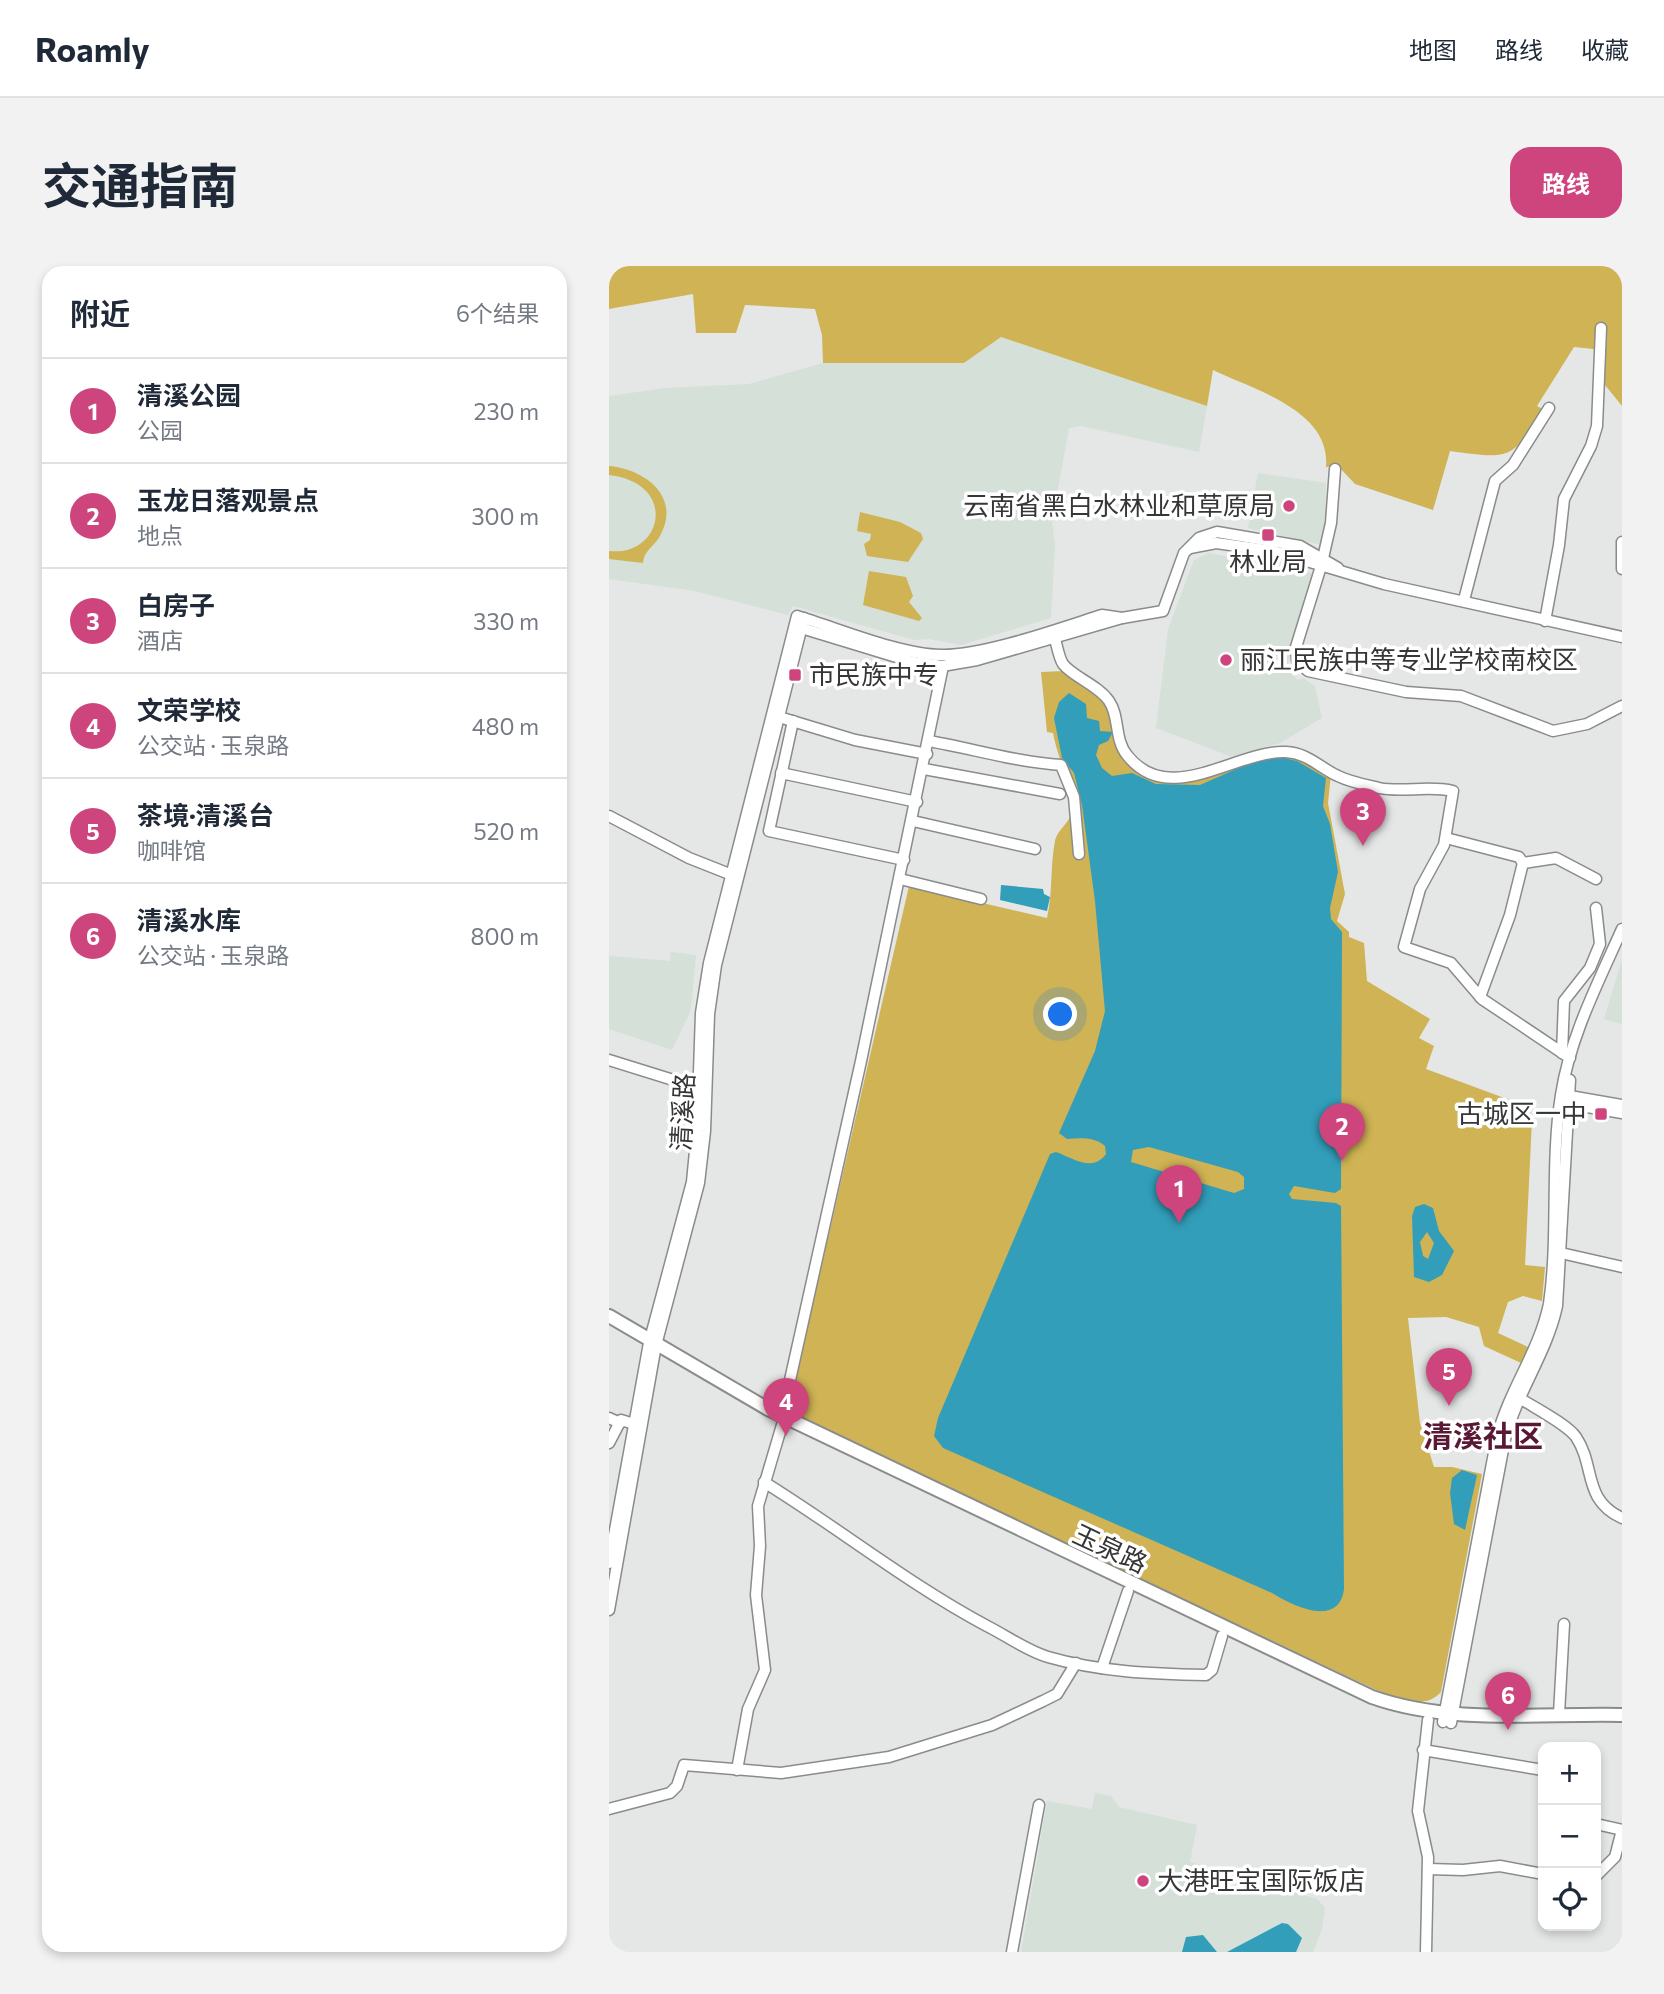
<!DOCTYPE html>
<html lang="zh">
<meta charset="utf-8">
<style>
:root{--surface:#fff;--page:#f2f2f3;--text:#1f2937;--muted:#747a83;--line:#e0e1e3;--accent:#ce457e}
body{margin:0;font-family:Commissioner,"Noto Sans SC",sans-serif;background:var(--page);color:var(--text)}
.controls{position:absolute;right:21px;bottom:21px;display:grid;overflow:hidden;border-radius:14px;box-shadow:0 4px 10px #0003}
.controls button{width:63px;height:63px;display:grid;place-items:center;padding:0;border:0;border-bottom:2px solid var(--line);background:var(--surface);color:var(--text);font:35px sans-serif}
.you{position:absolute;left:452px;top:749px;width:24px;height:24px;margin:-18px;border:5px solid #fff;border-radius:50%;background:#1a73e8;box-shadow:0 0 0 10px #1a73e833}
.badge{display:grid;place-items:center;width:46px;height:46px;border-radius:50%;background:var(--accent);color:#fff;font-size:23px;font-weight:700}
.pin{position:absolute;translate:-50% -58px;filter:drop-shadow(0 2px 4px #0008)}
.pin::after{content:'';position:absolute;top:37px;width:24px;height:21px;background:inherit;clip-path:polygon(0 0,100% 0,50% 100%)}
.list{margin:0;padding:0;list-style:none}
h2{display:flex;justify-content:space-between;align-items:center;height:91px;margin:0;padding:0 28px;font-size:30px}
h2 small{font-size:23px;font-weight:400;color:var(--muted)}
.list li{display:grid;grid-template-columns:46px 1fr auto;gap:21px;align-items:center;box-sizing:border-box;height:105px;padding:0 28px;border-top:2px solid var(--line)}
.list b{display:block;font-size:26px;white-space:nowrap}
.list p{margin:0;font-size:23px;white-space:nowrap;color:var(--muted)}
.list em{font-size:23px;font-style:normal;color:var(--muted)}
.icon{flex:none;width:38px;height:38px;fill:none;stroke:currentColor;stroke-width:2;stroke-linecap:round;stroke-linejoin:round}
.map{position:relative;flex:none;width:1013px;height:1686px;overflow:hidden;border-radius:21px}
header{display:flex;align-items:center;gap:42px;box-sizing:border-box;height:98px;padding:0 35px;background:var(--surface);border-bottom:2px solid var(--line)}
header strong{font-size:33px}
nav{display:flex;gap:38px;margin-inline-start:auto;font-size:24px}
.intro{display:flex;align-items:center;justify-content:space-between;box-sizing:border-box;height:168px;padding:0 42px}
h1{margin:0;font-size:49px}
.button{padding:18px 32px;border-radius:21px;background:var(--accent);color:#fff;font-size:24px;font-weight:700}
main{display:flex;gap:42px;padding:0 42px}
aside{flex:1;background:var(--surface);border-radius:21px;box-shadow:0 4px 10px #0003}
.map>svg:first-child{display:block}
.built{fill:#d5e0d9}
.green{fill:#cfb354}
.water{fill:#329eba;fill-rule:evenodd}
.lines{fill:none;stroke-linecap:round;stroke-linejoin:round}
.minor-casing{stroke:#898c8a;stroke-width:13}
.major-casing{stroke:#898c8a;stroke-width:16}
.minor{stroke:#fff;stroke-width:10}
.major{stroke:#fff;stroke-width:12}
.poi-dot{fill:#ce457e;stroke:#fff;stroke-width:2.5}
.labels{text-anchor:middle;stroke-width:7;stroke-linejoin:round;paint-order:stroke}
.poi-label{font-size:26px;fill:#353635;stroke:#fff;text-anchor:start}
.street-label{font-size:26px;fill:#353635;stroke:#fff}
.quarter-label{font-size:30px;font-weight:bold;fill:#5a1834;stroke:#fff}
</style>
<header>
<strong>Roamly</strong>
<nav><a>地图</a><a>路线</a><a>收藏</a></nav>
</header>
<div class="intro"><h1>交通指南</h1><a class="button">路线</a></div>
<main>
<aside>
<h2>附近<small>6个结果</small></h2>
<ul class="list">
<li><span class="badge">1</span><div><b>清溪公园</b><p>公园</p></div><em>230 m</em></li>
<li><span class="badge">2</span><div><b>玉龙日落观景点</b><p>地点</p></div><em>300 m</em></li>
<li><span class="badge">3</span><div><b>白房子</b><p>酒店</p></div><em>330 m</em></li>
<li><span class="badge">4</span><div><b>文荣学校</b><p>公交站 · 玉泉路</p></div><em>480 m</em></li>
<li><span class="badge">5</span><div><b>茶境·清溪台</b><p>咖啡馆</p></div><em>520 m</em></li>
<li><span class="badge">6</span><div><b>清溪水库</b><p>公交站 · 玉泉路</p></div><em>800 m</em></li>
</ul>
</aside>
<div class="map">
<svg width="1013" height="1686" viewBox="0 0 1013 1686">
<rect width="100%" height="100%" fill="#e4e7e5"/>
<g class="built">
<path d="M392 71 598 140 590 186 472 160 460 162 443 256 446 279 442 352 352 379 320 373 305 374 184 340 179 349 86 325 0 313V130L56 122 140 118 214 97H355Z"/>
<path d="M649 207 717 217 716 267 712 279 639 262Z"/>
<path d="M600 287 707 308 677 403 689 414 694 412 706 420 713 452 671 477 623 491 547 462 559 363 585 294Z"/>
<path d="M62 686 87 689 82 744 63 784 0 763V690L61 695Z"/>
<path d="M1013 694V758L995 753Z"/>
<path d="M486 1527 502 1530 510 1541 588 1559 581 1596 708 1633 716 1642 713 1663 704 1686H412L438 1535 483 1543Z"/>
</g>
<g class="green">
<path d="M0 0H1013V140L996 119 994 84 965 81 928 140 935 144C902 195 901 193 841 185L824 244 746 218 729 200 717 201C722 144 645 124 604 104L598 140 392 71 355 97H214L213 69 206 43 136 39 127 67H87L84 28 0 43Z"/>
<path d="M0 200C35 203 73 230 51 270 45 281 35 284 34 297L0 293V285C54 291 70 217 0 209Z"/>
<path d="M251 246 291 256 312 267 314 273 299 296 258 290 255 278 261 274 262 268 248 265Z"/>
<path d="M260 305 297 311 304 330 300 336 313 352 310 355 254 339Z"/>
<path d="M456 405 494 434 518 494 541 510 592 512 660 490 690 492 722 508 719 537 736 628 728 655 740 666V671L755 677 758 715 821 753 810 772 825 780 817 803 920 841 923 854 916 999 936 1001 933 1035 914 1030 899 1036 889 1067 919 1081 912 1097 875 1080 870 1061 837 1051 799 1052 811 1157 825 1201H843L873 1208 832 1426C811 1450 770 1424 748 1415L179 1146 300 620 438 652C444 626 441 601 446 575 448 563 464 555 463 542 463 521 448 490 444 467L438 466 432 406Z"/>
</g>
<g class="water">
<path d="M460 427 477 438 478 452 490 455 491 465 504 466 499 475 490 479 487 489 493 502 503 510 523 507 547 518 591 519 650 493 671 491 688 495 717 512 714 540 721 558 729 606 721 642 722 653 733 666 732 923 726 927 685 920 680 928 683 933 727 937 732 940 735 1323C730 1363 682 1339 663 1327L334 1182 325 1170 329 1152 441 888 447 886C464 892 483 907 497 888L496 880C485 871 472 872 458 873L450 867 486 785 496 745 486 635 473 539 465 507 453 492 445 452 450 436ZM540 881 629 906 635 911V923L625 927 522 896 524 884Z"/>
<path d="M392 619 434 623 435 628 441 631 438 645 391 634Z"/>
<path d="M815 938 824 942 830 965 845 985 833 1009 820 1016 805 1011 803 950 806 941ZM818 966 825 977 819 993 814 990 811 976Z"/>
<path d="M853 1204 868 1209 856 1264 845 1258 841 1227 843 1212Z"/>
<path d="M673 1657 679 1658 693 1672 687 1686H618Z"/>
<path d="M594 1669 608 1686H573L577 1671Z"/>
</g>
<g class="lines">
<defs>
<g id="minor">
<path d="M1013 276V303"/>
<path d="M581 282 607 277 664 285 775 318 1013 371"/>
<path d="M714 292 722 257 726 203"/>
<path d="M713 297 687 381 688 394 699 405 797 426 852 430 944 465 978 458 1013 440"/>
<path d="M855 334 886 215 904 199 940 142"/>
<path d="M936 355 950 279 955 233 982 180 988 160 992 62"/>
<path d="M189 361 304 396 333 400 368 394 513 352 554 345 575 287 590 272 608 266 691 280 729 302"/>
<path d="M446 373C448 380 450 392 454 398 464 411 489 419 500 435 511 451 505 473 518 489 560 543 627 484 677 486 699 487 711 502 729 510 741 516 757 519 770 522 794 527 819 519 844 525L835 579 811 623 795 681 842 697 873 733 961 792"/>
<path d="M170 451 246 474 318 488"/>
<path d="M184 455 160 565 295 594"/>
<path d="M320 475C365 483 408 496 452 499L465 531 470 588"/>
<path d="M315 503 451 528"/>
<path d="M172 507 308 536"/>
<path d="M0 550 80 592 123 609"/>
<path d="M304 555 426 583"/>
<path d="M837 572 910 591 914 597 947 592 987 613"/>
<path d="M291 613 372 633"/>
<path d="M871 731 901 649 914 597"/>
<path d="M953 787 955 735 981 702 991 678 987 642"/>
<path d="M0 794 90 822"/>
<path d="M955 829 1013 839"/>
<path d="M955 837 1013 847"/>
<path d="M952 987 1013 1001"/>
<path d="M909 1131C924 1141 958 1158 967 1171 987 1201 973 1233 1013 1252"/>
<path d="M173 1150 252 795 334 400"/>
<path d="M0 1152 11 1157"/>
<path d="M0 1177 12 1154 25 1158"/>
<path d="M155 1216C231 1263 298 1317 378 1360 398 1370 418 1385 439 1391 491 1406 544 1408 597 1409L603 1404 613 1370"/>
<path d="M0 1297 40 1077 83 916 88 865 92 747 100 697 188 350C228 362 292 389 332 389 374 390 452 362 493 349L513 352"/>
<path d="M0 1344 47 1079 90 917 96 865 100 748 107 699 195 352"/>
<path d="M493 1402 519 1325"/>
<path d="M950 1448 955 1358"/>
<path d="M834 1456 888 1171C900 1124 930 1086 940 1038 950 969 941 898 952 829 961 771 989 717 1013 663"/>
<path d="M842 1457 896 1173C908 1126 938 1087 948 1040L961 814"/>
<path d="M814 1484 934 1504"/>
<path d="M128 1504 139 1443 156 1404 147 1329 151 1280 149 1240 173 1159"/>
<path d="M0 1543 61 1527 68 1520 75 1499 172 1507 280 1491 383 1459 434 1435 448 1428 467 1397"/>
<path d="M987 1558 1013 1564"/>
<path d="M819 1603 854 1604 891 1600 934 1608"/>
<path d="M987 1610 1006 1591 1013 1564"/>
<path d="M403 1686 430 1539"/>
<path d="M817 1686 819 1591 809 1545 819 1454"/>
</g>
<path id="major" d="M0 1050 159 1143 763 1431C842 1459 931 1447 1013 1449"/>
</defs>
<use href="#minor" class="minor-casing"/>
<use href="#major" class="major-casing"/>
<use href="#minor" class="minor"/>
<use href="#major" class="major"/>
</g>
<g class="poi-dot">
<circle cx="680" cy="240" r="7"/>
<rect x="652" y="262" width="14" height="14" rx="3.5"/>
<circle cx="617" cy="394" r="7"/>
<rect x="179" y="402" width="14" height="14" rx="3.5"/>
<rect x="985" y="841" width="14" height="14" rx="3.5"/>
<circle cx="534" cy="1615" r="7"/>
</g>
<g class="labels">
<g class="poi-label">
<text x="666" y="249" text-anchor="end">云南省黑白水林业和草原局</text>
<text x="659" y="305" text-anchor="middle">林业局</text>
<text x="631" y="403">丽江民族中等专业学校南校区</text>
<text x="200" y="418">市民族中专</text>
<text x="978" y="857" text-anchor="end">古城区一中</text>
<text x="548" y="1624">大港旺宝国际饭店</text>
</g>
<g class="street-label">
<text transform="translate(74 846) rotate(-87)" y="9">清溪路</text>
<text transform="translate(501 1283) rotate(25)" y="9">玉泉路</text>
</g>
<g class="quarter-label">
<text x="874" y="1181">清溪社区</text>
</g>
</g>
</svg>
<div class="controls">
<button>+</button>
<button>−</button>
<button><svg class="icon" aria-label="locate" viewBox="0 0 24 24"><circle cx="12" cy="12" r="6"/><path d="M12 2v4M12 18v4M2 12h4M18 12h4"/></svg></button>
</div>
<div class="you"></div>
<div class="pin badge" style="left:570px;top:957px">1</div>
<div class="pin badge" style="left:733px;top:895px">2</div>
<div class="pin badge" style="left:754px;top:580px">3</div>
<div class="pin badge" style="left:177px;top:1170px">4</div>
<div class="pin badge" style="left:840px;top:1140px">5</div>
<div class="pin badge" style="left:899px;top:1464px">6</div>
</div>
</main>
